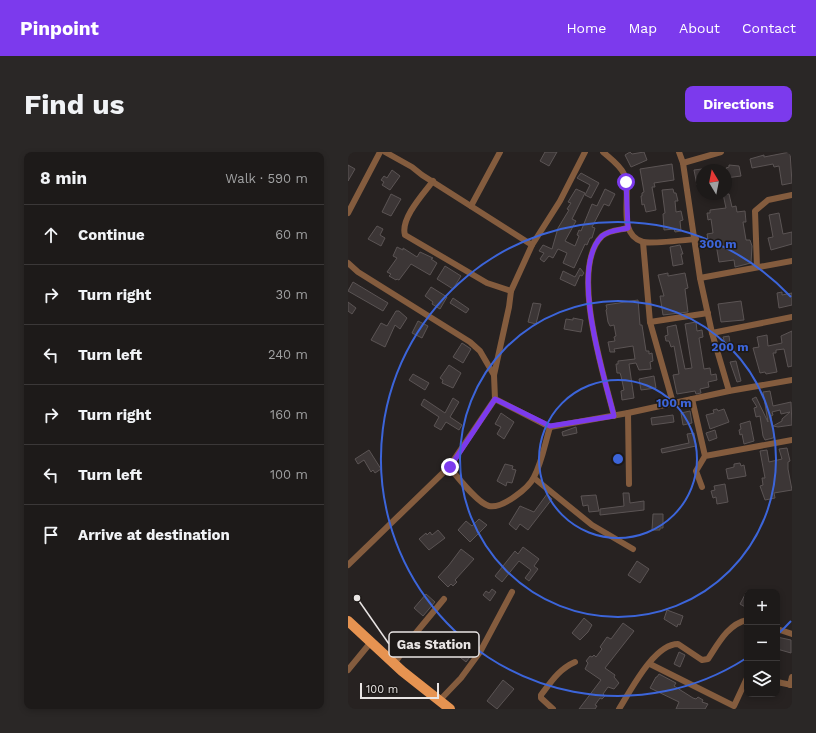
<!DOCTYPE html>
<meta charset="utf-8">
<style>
:root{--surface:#1d1a19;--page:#2a2726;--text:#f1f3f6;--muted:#a0a1a2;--line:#3b3838;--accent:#7c3aed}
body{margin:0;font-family:"Work Sans",sans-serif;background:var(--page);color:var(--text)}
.controls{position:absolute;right:12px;bottom:12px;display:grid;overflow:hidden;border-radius:8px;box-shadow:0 2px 6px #0003}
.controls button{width:36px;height:36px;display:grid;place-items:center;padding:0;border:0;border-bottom:1px solid var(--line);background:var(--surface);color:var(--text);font:20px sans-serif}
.compass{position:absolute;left:348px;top:12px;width:36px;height:36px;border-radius:50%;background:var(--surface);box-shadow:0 2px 6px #0003;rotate:350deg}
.scale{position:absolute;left:12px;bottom:10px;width:79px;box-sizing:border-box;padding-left:4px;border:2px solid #e9e5e4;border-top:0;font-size:11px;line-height:14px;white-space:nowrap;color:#e9e5e4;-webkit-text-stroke:3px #1d1917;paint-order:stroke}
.stop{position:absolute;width:12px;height:12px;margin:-9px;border:3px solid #7c3aed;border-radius:50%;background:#fff}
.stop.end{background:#7c3aed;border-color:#fff;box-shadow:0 1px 4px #0008}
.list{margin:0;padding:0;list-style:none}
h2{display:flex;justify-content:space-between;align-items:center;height:52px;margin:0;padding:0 16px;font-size:17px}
h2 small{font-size:13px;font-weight:400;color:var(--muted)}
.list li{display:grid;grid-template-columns:26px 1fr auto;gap:12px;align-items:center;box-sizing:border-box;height:60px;padding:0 16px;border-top:1px solid var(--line)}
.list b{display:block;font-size:15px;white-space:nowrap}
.list em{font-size:13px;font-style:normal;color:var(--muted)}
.icon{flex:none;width:22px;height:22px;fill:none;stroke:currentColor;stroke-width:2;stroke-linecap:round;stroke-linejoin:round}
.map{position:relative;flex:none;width:444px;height:557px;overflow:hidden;border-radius:8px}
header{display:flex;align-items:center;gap:24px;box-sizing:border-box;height:56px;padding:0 20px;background:var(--accent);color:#fff}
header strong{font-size:19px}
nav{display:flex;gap:22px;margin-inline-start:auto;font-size:14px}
.intro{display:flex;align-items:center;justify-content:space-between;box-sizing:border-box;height:96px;padding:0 24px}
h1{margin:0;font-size:28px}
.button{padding:10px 18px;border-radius:8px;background:var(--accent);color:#fff;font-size:14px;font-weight:700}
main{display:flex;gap:24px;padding:0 24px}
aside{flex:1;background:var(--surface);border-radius:8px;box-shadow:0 2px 6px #0003}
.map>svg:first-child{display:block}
.building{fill:#3c3636;stroke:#5b5454}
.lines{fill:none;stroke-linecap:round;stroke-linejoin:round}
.street{stroke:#845c3e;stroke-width:6}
.primary{stroke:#e69351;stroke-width:10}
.route{stroke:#7c3aed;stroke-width:5}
.ring{fill:none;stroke:#3c65da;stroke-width:2}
.centre{fill:#3c65da;stroke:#1d1917;stroke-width:2}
.ring-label{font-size:12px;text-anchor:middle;font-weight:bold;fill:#3c65da;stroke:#1d1917;stroke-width:3;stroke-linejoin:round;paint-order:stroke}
.leader{fill:none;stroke:#e9e5e4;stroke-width:1.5}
.callout-dot{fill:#e9e5e4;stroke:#1d1917;stroke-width:1.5}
.callout{fill:#1d1917;stroke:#e9e5e4;stroke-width:1.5}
.callout-label{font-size:13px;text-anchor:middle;font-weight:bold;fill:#e9e5e4}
</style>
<header>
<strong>Pinpoint</strong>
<nav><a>Home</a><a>Map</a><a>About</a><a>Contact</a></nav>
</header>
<div class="intro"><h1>Find us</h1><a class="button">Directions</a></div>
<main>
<aside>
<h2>8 min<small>Walk · 590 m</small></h2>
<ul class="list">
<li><svg class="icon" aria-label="ahead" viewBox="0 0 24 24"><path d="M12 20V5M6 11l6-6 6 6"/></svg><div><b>Continue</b></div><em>60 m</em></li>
<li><svg class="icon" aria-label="right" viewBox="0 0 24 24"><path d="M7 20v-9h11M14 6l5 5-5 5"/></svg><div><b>Turn right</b></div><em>30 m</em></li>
<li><svg class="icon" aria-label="left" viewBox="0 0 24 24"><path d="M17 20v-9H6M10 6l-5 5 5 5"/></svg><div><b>Turn left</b></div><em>240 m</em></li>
<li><svg class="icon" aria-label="right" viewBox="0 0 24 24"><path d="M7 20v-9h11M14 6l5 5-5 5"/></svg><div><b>Turn right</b></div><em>160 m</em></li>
<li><svg class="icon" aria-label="left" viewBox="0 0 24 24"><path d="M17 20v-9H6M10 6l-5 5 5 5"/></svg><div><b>Turn left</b></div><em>100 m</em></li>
<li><svg class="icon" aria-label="arrive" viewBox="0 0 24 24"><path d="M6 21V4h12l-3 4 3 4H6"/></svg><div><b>Arrive at destination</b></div></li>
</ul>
</aside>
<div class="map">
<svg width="444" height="557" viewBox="0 0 444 557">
<rect width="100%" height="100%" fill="#272221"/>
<g class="building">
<path d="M197 0H209L201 14 192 9Z"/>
<path d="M282 0 284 2 296 0 299 8 283 15 277 3Z"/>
<path d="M442 0 444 31 434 33 431 14 426 15 425 12 404 16 402 7 416 3V5Z"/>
<path d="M324 12 326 28 306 31 307 35H304L308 58 298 60 296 52 294 53 293 44H294V41L296 40 292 17Z"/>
<path d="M0 13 7 17 0 29Z"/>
<path d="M381 13 391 14 393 24 378 26V16L381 15Z"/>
<path d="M354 17V32L349 33 346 18Z"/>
<path d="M44 18 52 24 42 38 34 33 36 30 33 28 36 24 39 26Z"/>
<path d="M233 21 251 31 243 46 237 43 242 33 229 26Z"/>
<path d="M228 37 237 41 224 67 228 69 217 89 227 94 231 84 229 83 231 78 233 79 244 52 249 54 257 37 267 42 261 54 256 52 244 75 247 76 244 86H242L239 93 237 92 226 116 215 111 219 101 210 97 205 106 201 104 196 110 192 107 196 101 191 99 195 93 204 97 210 76 221 58 219 57 223 51 220 50Z"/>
<path d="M325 37 326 41H328L330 49H327L328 60 333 59 335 68 332 69 333 79 327 80 326 77 316 78 315 62 317 61 314 38Z"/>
<path d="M43 42 53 47 43 64 34 60Z"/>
<path d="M375 42H381L384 55 388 54 389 60 397 59 398 70H395L398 88H402L404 94 403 111 387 115 386 108 371 110 368 92 361 94 359 82 365 81 363 67 360 68 359 61H362V58L378 56Z"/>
<path d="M431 61 435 82 444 80V92L423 98 420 86 425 85 421 63Z"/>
<path d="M29 74 35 77 32 83 37 86 33 94 20 87Z"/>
<path d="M332 93 335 102H333L335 112 325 114 322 95Z"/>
<path d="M49 95 55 98V96L69 105 72 100 85 106 83 107 89 111 82 123 63 112 51 128 49 127 48 128 41 124 43 122 39 120 49 106 45 104Z"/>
<path d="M97 114 113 124 105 137 89 127Z"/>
<path d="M232 116 236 121 234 124 232 123 227 134 212 127 215 119 227 125Z"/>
<path d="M320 121V124L337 121 340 136 337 137 340 160 315 163 312 144H316L310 123Z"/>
<path d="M5 130 40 151 35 159 0 139Z"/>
<path d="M83 135 99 145 92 157 84 152 85 150 77 144Z"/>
<path d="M434 140V143L444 141V153L431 156 429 141Z"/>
<path d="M105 146 121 157 118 161 102 151Z"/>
<path d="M290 148 292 173H294L298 199H301V202L304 201 305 209 302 210 303 217 291 218 288 211 281 212 286 246 274 248 273 239 276 238 273 224 272 221H269L268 212H270V209L287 207 285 194 266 197 267 200H262L260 190 267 189 266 185 268 184 266 173 262 174 260 170 258 158 259 157 258 153Z"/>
<path d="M393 149 396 168 373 170 370 152Z"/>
<path d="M0 150 8 156 4 162 0 159Z"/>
<path d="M185 151 193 152 188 172 180 170Z"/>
<path d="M48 159H51L59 166 52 177 47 173 37 195 23 188 33 171 39 174Z"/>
<path d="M225 166 235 168 233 180 216 177 218 167 225 168Z"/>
<path d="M70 169 80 174 74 186 64 181Z"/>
<path d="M348 170 349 179 354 178 355 185 351 186 356 217 362 216 363 223 368 222 369 228 360 230 361 235 352 237 353 241 348 242 347 239 329 242 325 223 331 222 326 194 323 195 321 189H318L317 184 320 183 319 175 328 173 337 217 344 216 337 172Z"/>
<path d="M444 179V214L440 215 436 197 428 198V201H425L429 220 418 222 417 220 412 221 405 196 411 195 409 185 419 183 420 194 434 191 433 184Z"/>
<path d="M381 184 383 197 379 198 375 185Z"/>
<path d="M114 191 123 197 115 211 105 205Z"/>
<path d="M388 209 393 229 389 230 382 210Z"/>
<path d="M101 213 113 221 105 236 94 231 95 228 92 226Z"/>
<path d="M65 222 81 231 77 238 61 228Z"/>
<path d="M306 224 308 236 293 238 291 227Z"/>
<path d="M422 239 425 254 443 250 444 273 430 275 425 274 434 269V267L442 260 433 262 432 258 424 260 425 263 423 264 426 284 425 286 417 288 415 284 412 264 408 265 406 256 409 255 404 247 408 245 420 270 415 240Z"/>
<path d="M105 246 111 250 102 265 114 273 111 278 98 270 93 278 86 274 91 265 73 253 76 247 97 261Z"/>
<path d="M369 257 370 259 376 257 381 270 362 277 358 263 366 261 365 258Z"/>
<path d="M342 259 344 271 335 273 333 261Z"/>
<path d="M153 261 166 270 156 287 149 282 153 275 147 272Z"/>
<path d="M325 263 326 270 304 273 303 266Z"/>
<path d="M402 269 406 289 396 292 394 282 392 283 391 278 393 277 392 272Z"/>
<path d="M228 275 229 281 215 284 214 280Z"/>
<path d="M367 278 369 286 361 289 358 281Z"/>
<path d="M346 281 348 294 314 301 313 297 341 291 339 282Z"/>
<path d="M439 296 442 309 440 310V317L444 338 426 341 427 346 417 348 412 334 415 333 414 326H417L412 299 419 298 421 310 434 307 431 297Z"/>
<path d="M21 298 33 317 27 321 25 318 23 320 16 308 10 312 7 307Z"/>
<path d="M392 311 393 314 396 313 398 324 380 327 378 317 386 315V312Z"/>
<path d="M157 312 165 314 164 317 168 318 164 331 159 330 158 334 149 329Z"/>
<path d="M377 332 380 350 369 352 368 345 365 346 363 339 367 338 366 334Z"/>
<path d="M275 341H281L282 351 296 349V358L252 363V357L276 354Z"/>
<path d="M199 342 204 347 180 378 172 372 168 378 161 372 172 354 186 360Z"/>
<path d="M248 343 251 359 241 360 240 353 235 354 233 344Z"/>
<path d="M305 362H315V376H312V378H304Z"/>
<path d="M131 367 139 373 122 390 110 378 118 369 124 374Z"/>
<path d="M90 378 97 386 81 398 71 387 78 381 79 383 82 380 84 383Z"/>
<path d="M175 395 191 407 186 414 190 417 181 429 177 426 183 418 171 409 154 430 147 424 167 399 170 402Z"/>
<path d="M113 397 126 407 107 428 109 430 105 434 103 432 100 435 90 425 101 413Z"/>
<path d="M289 409 301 417 292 431 280 423Z"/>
<path d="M144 437 148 440 142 449 135 443 138 439 141 441Z"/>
<path d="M399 439V456L392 452Z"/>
<path d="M78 442 87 450 75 464 66 456Z"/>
<path d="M319 458 335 464 332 473 330 472 329 475 316 467Z"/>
<path d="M236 466 244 473 240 480 232 488 224 481Z"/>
<path d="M275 471 286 479 257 516 267 523 266 525 271 531 266 537 260 535 255 542 257 544 254 547 252 546 247 553 249 554 247 557H231L253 528 237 517 240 511 238 509 242 504 244 505 246 503 248 505 254 497 252 495 259 485 263 487Z"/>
<path d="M429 485 443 488V501L429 497Z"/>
<path d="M118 488 128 497 118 510 107 501Z"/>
<path d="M331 500 337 503 332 515 326 512Z"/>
<path d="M311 522 328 531 326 534 345 546 348 547 350 545 355 548 354 550 360 552 357 557H328L331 550 302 536 308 525H309Z"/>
<path d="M155 528 166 537 149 557 139 549Z"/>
</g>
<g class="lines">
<g class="street">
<path d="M37 0 64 15 74 23 184 93"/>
<path d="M255 0C263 7 272 13 276 22 285 41 267 82 295 90 302 92 338 88 348 87"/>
<path d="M331 0 335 11 352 126 364 181 381 239"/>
<path d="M335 11 373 0"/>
<path d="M85 29C75 42 52 67 57 83L139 131 163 139"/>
<path d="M123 54 152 0"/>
<path d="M0 61 32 0"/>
<path d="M295 90 302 170 325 251"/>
<path d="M0 111 10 120 122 190 132 199 146 223"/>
<path d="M409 115 407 59 420 48 444 43"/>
<path d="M352 126 444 109"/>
<path d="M302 170 360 161"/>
<path d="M364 181 444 165"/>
<path d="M147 247 202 275 280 261 381 239 444 228"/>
<path d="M344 247 357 304"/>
<path d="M280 261 281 332"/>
<path d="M266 264C256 223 221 116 254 84 261 78 272 78 280 76"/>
<path d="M101 315 147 247 146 223 161 155 163 139 184 93 212 49 237 0"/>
<path d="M186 326 244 373 285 397"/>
<path d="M354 335 348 319 357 304 444 288"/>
<path d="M0 413 101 315C110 325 129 351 141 354 154 357 181 336 186 325 194 310 197 291 202 275"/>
<path d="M429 477 444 482"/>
<path d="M46 512 67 482 96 447"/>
<path d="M302 512 386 554 399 526"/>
<path d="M0 518 23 490"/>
<path d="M429 530 444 533"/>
<path d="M442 533 444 525"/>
<path d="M91 549 113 526 132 500 164 440"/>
<path d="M205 557 193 546V543C203 530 211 517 227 510"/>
<path d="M271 557C283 538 306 492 330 492L354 508 360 507C370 492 380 472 399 468"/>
</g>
<path class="primary" d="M0 469 54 519 102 557"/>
</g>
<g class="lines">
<path class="route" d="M102 315 147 247 202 274 266 264C256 223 221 116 254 84 261 78 272 78 280 76L278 30"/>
</g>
<g class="ring">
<circle cx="270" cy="307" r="79"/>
<circle cx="270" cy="307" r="158"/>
<path d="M443 469A237 237 0 0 1 430 482M397 507A237 237 0 1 1 443 145"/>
</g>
<circle cx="270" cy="307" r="6" class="centre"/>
<g class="ring-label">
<text x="370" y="96">300 m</text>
<text x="382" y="199">200 m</text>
<text x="326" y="255">100 m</text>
</g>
<path class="leader" d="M9 446L41 492"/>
<circle class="callout-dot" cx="9" cy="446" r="4"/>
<rect class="callout" x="41" y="480" width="90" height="25" rx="4"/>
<g class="callout-label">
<text x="86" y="497">Gas Station</text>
</g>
</svg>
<div class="controls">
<button>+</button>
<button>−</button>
<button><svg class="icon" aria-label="layers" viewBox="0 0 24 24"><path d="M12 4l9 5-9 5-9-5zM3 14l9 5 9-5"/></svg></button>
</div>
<svg class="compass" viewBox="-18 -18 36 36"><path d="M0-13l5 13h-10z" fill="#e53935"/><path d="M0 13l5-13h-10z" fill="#a0a1a2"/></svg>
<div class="scale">100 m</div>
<div class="stop" style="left:278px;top:30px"></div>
<div class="stop end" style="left:102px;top:315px"></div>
</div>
</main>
